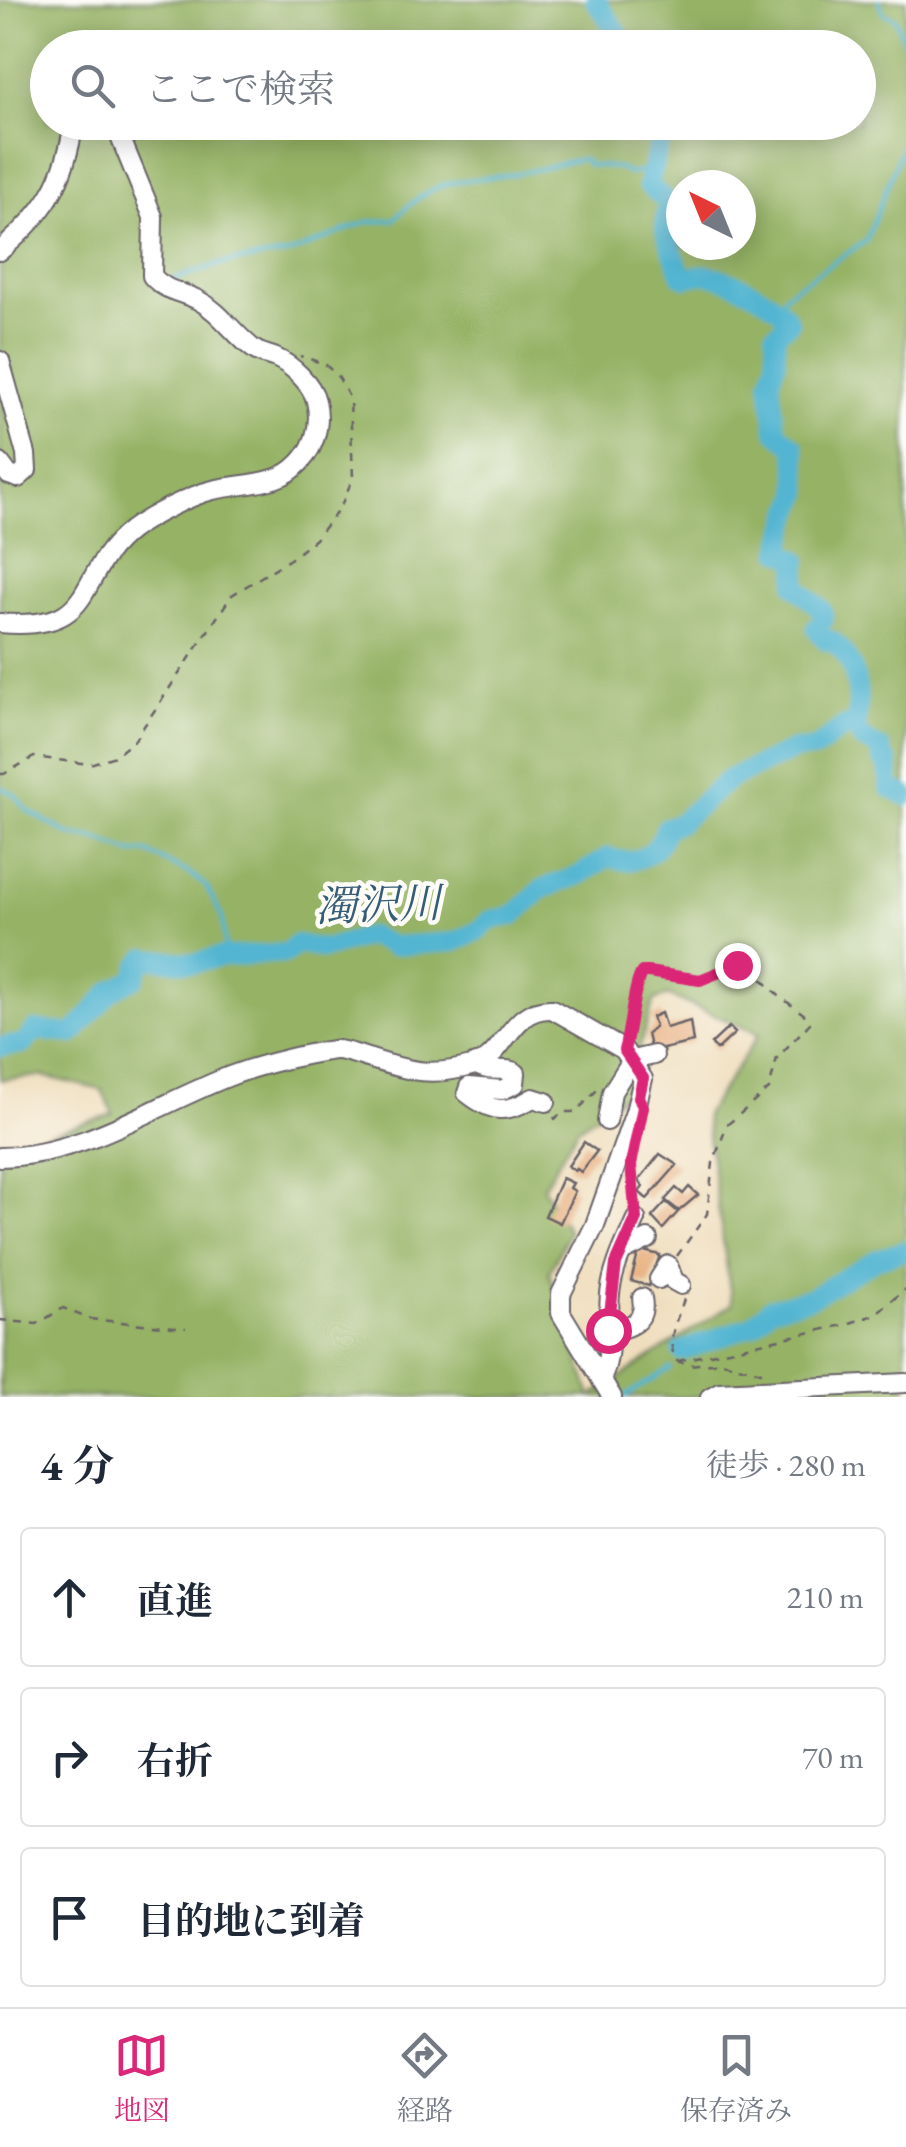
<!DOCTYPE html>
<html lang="ja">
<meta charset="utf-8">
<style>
:root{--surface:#fff;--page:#f6f6f7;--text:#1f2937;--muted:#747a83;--line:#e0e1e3;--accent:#db2777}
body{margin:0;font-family:"EB Garamond","Noto Serif JP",serif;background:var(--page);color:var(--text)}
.compass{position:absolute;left:666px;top:170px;width:90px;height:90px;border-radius:50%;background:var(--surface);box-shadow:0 5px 25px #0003;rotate:317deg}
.stop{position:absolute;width:30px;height:30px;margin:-22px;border:8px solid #db2777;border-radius:50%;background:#fff}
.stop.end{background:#db2777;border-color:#fff;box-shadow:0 2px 10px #0008}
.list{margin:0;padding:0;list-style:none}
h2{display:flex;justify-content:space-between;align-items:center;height:130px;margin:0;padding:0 40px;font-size:42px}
h2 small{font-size:32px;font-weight:400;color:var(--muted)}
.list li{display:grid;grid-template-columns:65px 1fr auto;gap:30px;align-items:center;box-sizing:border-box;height:140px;margin:0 20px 20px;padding:0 20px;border:2px solid var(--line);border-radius:10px}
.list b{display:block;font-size:38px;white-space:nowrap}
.list em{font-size:32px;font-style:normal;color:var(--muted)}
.icon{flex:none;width:55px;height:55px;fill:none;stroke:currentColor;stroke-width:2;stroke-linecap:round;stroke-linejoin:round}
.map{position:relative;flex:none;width:906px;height:1397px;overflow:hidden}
.search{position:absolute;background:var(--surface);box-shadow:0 5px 25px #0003;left:30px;right:30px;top:30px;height:110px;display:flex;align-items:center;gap:25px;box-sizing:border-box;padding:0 35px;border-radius:55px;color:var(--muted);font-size:38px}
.sheet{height:610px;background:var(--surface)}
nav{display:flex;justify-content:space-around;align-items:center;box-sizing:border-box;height:140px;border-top:2px solid var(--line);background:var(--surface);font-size:28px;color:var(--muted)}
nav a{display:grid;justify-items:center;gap:5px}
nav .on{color:var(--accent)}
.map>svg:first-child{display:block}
.forest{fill:#95b265;stroke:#5c6a50;stroke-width:2.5;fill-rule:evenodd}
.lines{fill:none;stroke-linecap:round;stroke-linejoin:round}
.stream{stroke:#53b5d2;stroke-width:4}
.river{stroke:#53b5d2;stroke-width:20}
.building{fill:#e8b081}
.minor-casing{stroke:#6a6368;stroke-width:22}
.path{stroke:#6a6368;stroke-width:2.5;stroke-dasharray:8 8;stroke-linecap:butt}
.minor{stroke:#fff;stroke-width:18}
.route{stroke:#db2777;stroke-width:12}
.labels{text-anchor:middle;stroke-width:9;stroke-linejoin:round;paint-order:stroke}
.water-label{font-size:42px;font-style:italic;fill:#365d77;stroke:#fdfcf7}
</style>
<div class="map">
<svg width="906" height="1397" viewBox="0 0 906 1397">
<rect width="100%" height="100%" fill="#fdfcf7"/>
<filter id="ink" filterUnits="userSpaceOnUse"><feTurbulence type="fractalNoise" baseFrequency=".01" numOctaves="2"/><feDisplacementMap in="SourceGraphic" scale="20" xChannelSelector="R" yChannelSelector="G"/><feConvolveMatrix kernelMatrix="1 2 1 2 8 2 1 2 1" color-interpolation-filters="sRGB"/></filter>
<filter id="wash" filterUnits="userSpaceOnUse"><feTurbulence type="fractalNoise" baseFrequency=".0048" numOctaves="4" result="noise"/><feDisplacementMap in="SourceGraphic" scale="40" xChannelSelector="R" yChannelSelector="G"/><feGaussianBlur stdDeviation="2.25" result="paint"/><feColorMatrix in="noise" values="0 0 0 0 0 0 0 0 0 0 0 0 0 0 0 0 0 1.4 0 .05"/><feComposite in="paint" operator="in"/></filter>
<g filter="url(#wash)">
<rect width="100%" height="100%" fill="#efddbb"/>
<path class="forest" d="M0 0H906V1397H0V1140L9 1146 113 1114 102 1090 42 1076 0 1080ZM48 48H858V122H48ZM681 185H741V245H681ZM667 995 759 1034 705 1115 732 1304 591 1396 549 1273 569 1232 543 1187 578 1128 625 1094 654 1001Z"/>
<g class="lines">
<g class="stream">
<path d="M879 0 883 13 895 18 906 48"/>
<path d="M169 281 220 264 289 254 366 222 393 220C439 175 455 183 514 174 537 171 559 162 583 159L588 165 619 168 629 174 651 169"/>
<path d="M779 307 785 294 866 241 906 137"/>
<path d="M0 787 15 795 28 811 70 835 94 838 132 853 146 852 191 874 206 886 222 917 226 957"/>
<path d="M681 1353 682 1351"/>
<path d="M624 1397 671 1368"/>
</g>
<g class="river">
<path d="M595 0 618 33 619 48"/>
<path d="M665 122 648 185 667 201 665 231 682 276 686 278C694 276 701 273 710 275 731 280 783 303 789 323L775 334 776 362 770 382 776 431 795 447 800 494 791 514 781 551 798 560 796 586 822 610 824 619 816 628 826 641H832C858 661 862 698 855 728L862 739 881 749 882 759 888 762 890 788 906 796"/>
<path d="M0 1047 24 1044 35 1030 73 1034 111 991 135 978 139 966 146 958 194 963 221 957 286 953 297 944 324 949 370 936 392 946 455 942 480 930 490 920 513 916 542 889 580 875 608 857C634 867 658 856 666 827L679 823 729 779 794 750 815 749 845 726 855 728"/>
<path d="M682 1351 753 1325 770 1308 810 1298 877 1259 906 1250"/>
</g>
</g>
<g id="blocks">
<g class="building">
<path d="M661 1013 666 1028 690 1021 693 1042 663 1049V1052L647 1053 650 1047 647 1034 655 1026 652 1017Z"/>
<path d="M729 1027 735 1033 717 1050 711 1044Z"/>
<path d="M584 1142 597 1151 581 1172 577 1169 575 1171 568 1166Z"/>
<path d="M660 1154 677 1165 647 1199 639 1192 643 1187 639 1180Z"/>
<path d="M562 1178 573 1183 570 1188 575 1191 560 1223 545 1216Z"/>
<path d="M689 1187 698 1195 679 1211 665 1200 676 1188 683 1194Z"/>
<path d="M666 1202 678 1212 663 1229 652 1217Z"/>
<path d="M639 1250 660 1255 649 1286 631 1281Z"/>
</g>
</g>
</g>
<g filter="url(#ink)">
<use href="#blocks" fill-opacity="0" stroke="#6a6368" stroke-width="2.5"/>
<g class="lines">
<defs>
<g id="minor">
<path d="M0 251C46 212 65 182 74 122"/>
<path d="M0 361 26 454 27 470 18 478 9 475 0 463"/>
<path d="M0 623C102 632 72 576 131 530 150 516 191 495 213 490 237 484 274 485 293 469 314 452 322 426 316 401 312 384 292 365 276 358 269 355 261 354 255 350 234 335 221 312 198 300 180 291 166 292 152 276L153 217 114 122"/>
<path d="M476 1064C489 1074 506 1066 516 1073L515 1084 502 1090 469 1087 467 1093C492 1113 506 1114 533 1098L546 1102"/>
<path d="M607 1121 612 1092 632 1060 654 1055"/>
<path d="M0 1157C82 1156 155 1105 230 1076 258 1065 304 1054 334 1050 345 1049 359 1056 371 1059 411 1072 433 1077 475 1065 506 1056 510 1007 552 1009L624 1050 643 1079 635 1112 595 1225 561 1294V1313L612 1397"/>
<path d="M622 1252 648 1239"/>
<path d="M659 1279 668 1265 674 1281 681 1285"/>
<path d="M608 1332C629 1327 647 1323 642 1298"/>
<path d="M601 1379C614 1354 607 1322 610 1294 613 1267 625 1244 636 1219"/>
<path d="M710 1397 719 1392 906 1383"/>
</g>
</defs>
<use href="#minor" class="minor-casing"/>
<g class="path">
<path d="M0 774H4L34 757 90 764 115 756 134 741 232 595 290 559 315 539 340 508 353 478 350 399 339 378 325 364 300 356"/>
<path d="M629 1034C632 1017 633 983 642 972L700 980 737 965 756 973 778 995 806 1016 810 1023 777 1058 769 1089 727 1125 713 1163 707 1214 677 1256"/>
<path d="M554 1117 555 1119 562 1112H576L597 1090"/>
<path d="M631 1166 635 1203"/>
<path d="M684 1299C678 1318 664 1342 677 1361L689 1365 723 1362 769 1374"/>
<path d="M0 1320 37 1324 63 1308 89 1319 186 1328"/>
<path d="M678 1361 844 1325 874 1315 906 1289"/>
</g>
<use href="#minor" class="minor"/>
</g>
</g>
<g class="lines" filter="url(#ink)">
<path class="route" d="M608 1330 616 1264 636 1219 631 1164 643 1107 639 1097 643 1078 624 1050C630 1031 634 982 642 972H648L700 980 737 965"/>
</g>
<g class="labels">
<g class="water-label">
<text transform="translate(378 904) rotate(-2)" y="15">濁沢川</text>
</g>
</g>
</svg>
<svg class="compass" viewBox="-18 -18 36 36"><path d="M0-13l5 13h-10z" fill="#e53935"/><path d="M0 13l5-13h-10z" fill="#747a83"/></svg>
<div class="stop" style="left:608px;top:1330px"></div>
<div class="stop end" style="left:737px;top:965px"></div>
<div class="search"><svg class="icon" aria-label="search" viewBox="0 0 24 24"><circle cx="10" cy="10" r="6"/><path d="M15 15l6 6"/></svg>ここで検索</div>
</div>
<section class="sheet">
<h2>4 分<small>徒歩 · 280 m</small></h2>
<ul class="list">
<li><svg class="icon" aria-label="ahead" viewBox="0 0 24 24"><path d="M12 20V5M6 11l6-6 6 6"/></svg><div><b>直進</b></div><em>210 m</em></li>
<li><svg class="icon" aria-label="right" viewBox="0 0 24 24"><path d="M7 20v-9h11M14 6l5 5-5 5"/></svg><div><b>右折</b></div><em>70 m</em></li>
<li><svg class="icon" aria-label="arrive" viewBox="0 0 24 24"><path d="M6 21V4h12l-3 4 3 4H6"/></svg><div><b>目的地に到着</b></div></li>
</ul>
</section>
<nav>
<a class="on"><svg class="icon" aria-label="map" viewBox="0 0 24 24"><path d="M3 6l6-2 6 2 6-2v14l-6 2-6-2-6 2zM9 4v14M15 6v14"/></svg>地図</a>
<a><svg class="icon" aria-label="directions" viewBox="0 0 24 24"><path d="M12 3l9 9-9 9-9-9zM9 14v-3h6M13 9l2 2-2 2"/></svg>経路</a>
<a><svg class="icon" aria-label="saved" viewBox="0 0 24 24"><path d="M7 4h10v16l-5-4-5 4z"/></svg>保存済み</a>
</nav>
